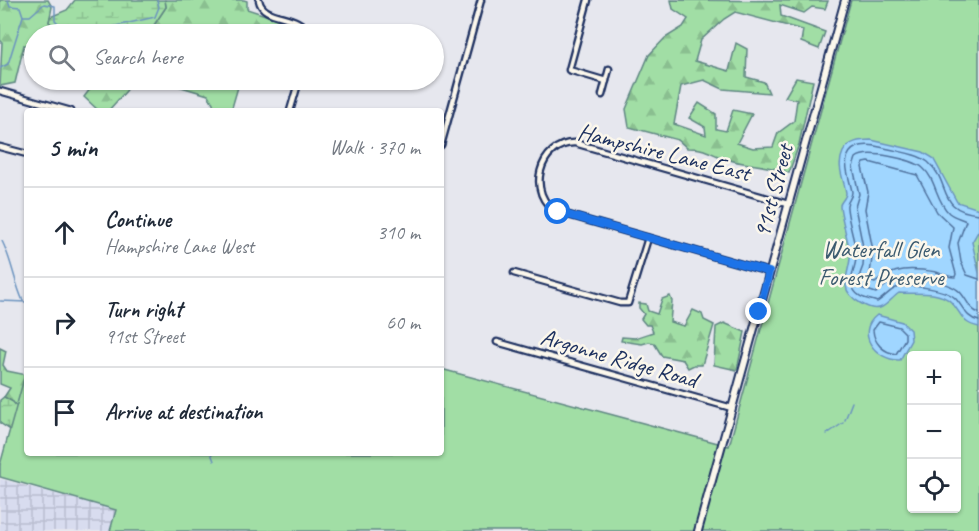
<!DOCTYPE html>
<meta charset="utf-8">
<style>
:root{--surface:#fff;--page:#f6f6f7;--text:#1f2937;--muted:#747a83;--line:#e0e1e3}
body{margin:0;font-family:Caveat,sans-serif;background:var(--page);color:var(--text)}
.controls{position:absolute;right:18px;bottom:18px;display:grid;overflow:hidden;border-radius:6px;box-shadow:0 2px 4px #0004}
.controls button{width:54px;height:54px;display:grid;place-items:center;padding:0;border:0;border-bottom:2px solid var(--line);background:var(--surface);color:var(--text);font:30px sans-serif}
.stop{position:absolute;width:18px;height:18px;margin:-14px;border:4px solid #1a73e8;border-radius:50%;background:#fff}
.stop.end{background:#1a73e8;border-color:#fff;box-shadow:0 2px 6px #0008}
.list{margin:0;padding:0;list-style:none}
h2{display:flex;justify-content:space-between;align-items:center;height:78px;margin:0;padding:0 24px;font-size:26px}
h2 small{font-size:20px;font-weight:400;color:var(--muted)}
.list li{display:grid;grid-template-columns:39px 1fr auto;gap:18px;align-items:center;box-sizing:border-box;height:90px;padding:0 24px;border-top:2px solid var(--line)}
.list b{display:block;font-size:22px;white-space:nowrap}
.list p{margin:0;font-size:20px;white-space:nowrap;color:var(--muted)}
.list em{font-size:20px;font-style:normal;color:var(--muted)}
.icon{flex:none;width:33px;height:33px;fill:none;stroke:currentColor;stroke-width:2;stroke-linecap:round;stroke-linejoin:round}
.map{position:relative;flex:none;width:979px;height:531px;overflow:hidden}
.search{position:absolute;background:var(--surface);box-shadow:0 2px 4px #0004;left:24px;top:24px;width:420px;height:66px;display:flex;align-items:center;gap:15px;box-sizing:border-box;padding:0 21px;border-radius:33px;color:var(--muted);font-size:22px}
.panel{position:absolute;background:var(--surface);box-shadow:0 2px 4px #0004;left:24px;top:108px;width:420px;height:348px;border-radius:6px}
.map>svg:first-child{display:block}
.industrial{fill:url(#industrial-grid)}
.forest{fill:url(#forest-firs);stroke:#5e8682;stroke-width:1.5}
.wetland{fill:url(#wetland-marsh);stroke:#5e8682;stroke-width:1.5}
.park{fill:#a1dea5;stroke:#5e8682;stroke-width:1.5;fill-rule:evenodd}
.water{fill:#a0d6ff;stroke:#6b93bf;stroke-width:1.5}
.lines{fill:none;stroke-linecap:round;stroke-linejoin:round}
.shore{stroke:#50729e;stroke-width:1.5}
.stream{stroke:#6b93bf;stroke-width:1.5}
.minor-casing{stroke:#1b2f5e;stroke-width:9}
.secondary-casing{stroke:#1b2f5e;stroke-width:10}
.minor{stroke:#fbf7ec;stroke-width:4.5}
.secondary{stroke:#fbf7ec;stroke-width:6}
.route{stroke:#1a73e8;stroke-width:8}
.labels{text-anchor:middle;stroke-width:5;stroke-linejoin:round;paint-order:stroke}
.street-label{font-size:24px;fill:#1b2f5e;stroke:#fbf7ec}
.park-label{font-size:24px;fill:#3c5b70;stroke:#fbf7ec}
</style>
<div class="map">
<svg width="979" height="531" viewBox="0 0 979 531">
<defs>
<pattern id="industrial-grid" width="8" height="8" patternUnits="userSpaceOnUse" patternTransform="scale(1.5)"><rect width="8" height="8" fill="#d8dcef"/><path d="M0 4h8M4 0v8" fill="none" stroke="#b9bdcf"/></pattern>
<pattern id="forest-firs" width="22" height="20" patternUnits="userSpaceOnUse" patternTransform="scale(1.5)"><rect width="22" height="20" fill="#a1dea5"/><path d="M5 1l3.5 6h-7zM16 11l3.5 6h-7z" fill="#8abf90"/></pattern>
<pattern id="wetland-marsh" width="20" height="14" patternUnits="userSpaceOnUse" patternTransform="scale(1.5)"><rect width="20" height="14" fill="#a1dea5"/><path d="M1 5h8M5 5V1M11 12h8M15 12V8" fill="none" stroke="#8abf90"/></pattern>
</defs>
<rect width="100%" height="100%" fill="#e6e7ee"/>
<filter id="ink" filterUnits="userSpaceOnUse"><feTurbulence type="fractalNoise" baseFrequency=".0167" numOctaves="2"/><feDisplacementMap in="SourceGraphic" scale="12" xChannelSelector="R" yChannelSelector="G"/><feConvolveMatrix kernelMatrix="1 2 1 2 8 2 1 2 1" color-interpolation-filters="sRGB"/></filter>
<g filter="url(#ink)">
<path class="industrial" d="M0 479 116 510 110 531H0Z"/>
<g class="forest">
<path d="M0 0H48L52 7 49 22 66 34H34V47L24 45 15 83 0 86 2 42 0 40Z"/>
<path d="M165 0H244L247 1V9L293 24V29L275 25 253 29 251 34H148L166 7Z"/>
<path d="M671 0 828 1 825 9 812 7 804 13 780 5 781 16 825 32 819 49 801 42 803 30 735 12 724 19 701 40 695 61 729 71 736 43 747 49 746 77 764 82 769 93 723 89 704 80 681 86 674 124 706 135 705 127 689 118 699 103 716 114V129L726 131 733 110 752 114 737 143 753 148 773 147 778 133 794 121 797 100 785 97 796 78 813 81 799 144 789 173C768 164 745 166 723 158 707 152 706 148 687 148L678 140 629 127 626 109 649 55 665 38 683 27 688 19 673 9Z"/>
<path d="M97 80H133L126 91 108 111H99L84 97Z"/>
<path d="M180 80H240L231 111H214L213 103 208 95 178 86Z"/>
<path d="M670 296 672 301 670 322 684 326 693 310 702 314 704 320 714 325 702 365H694L688 368 683 360 662 356 654 343 649 342 642 344 621 341 622 337 635 338 653 332 650 325H646L641 319 644 314 639 308V303L646 304 648 311 657 314 662 299Z"/>
<path d="M724 323 745 332 737 370 714 365 716 327Z"/>
<path d="M0 348 6 351 3 365 7 371 27 375V428L13 402 4 397 10 388 0 384Z"/>
</g>
<g class="wetland">
<path d="M75 0H165L166 7 148 34H66L49 22 50 17 67 10Z"/>
<path d="M4 397 13 402 21 412 18 435 0 423V400Z"/>
</g>
<path class="park" d="M851 0H979V531H110L116 510 0 477V465L25 375H27V453H441V369L729 446ZM912 356H956V508H912Z"/>
<g class="water">
<path d="M871 140 923 152 933 158 957 202 979 209V230L972 242 979 273V327C960 323 963 314 951 302 938 290 915 294 899 293 893 297 888 304 882 307 872 313 847 298 846 286 845 273 852 262 850 251 848 243 840 210 840 205 841 201 846 198 846 193 844 179 836 167 843 152 849 141 860 140 871 140Z"/>
<path d="M877 315 902 322 910 330 911 340 900 360C876 361 854 333 877 315Z"/>
</g>
<g class="lines">
<g class="shore">
<path d="M869 162 917 175 937 212 953 227 949 248 956 274 955 277C948 277 942 274 936 272 912 268 894 267 875 283L869 281 873 251 865 209 868 192 862 167 864 163Z"/>
<path d="M979 214C936 211 952 183 928 162 918 154 901 152 889 149 880 147 867 143 857 147 838 155 850 178 852 192 852 198 848 200 847 205 846 212 854 241 856 250 859 263 847 277 854 290 858 298 869 299 877 302 884 298 889 291 896 288 908 283 947 289 956 299 964 308 966 318 979 321"/>
<path d="M979 279 967 275 961 262 958 243 966 221C960 218 954 217 949 213 936 201 936 179 923 168 913 159 866 149 856 158L853 167 859 194 855 207 864 252 863 266 860 274 861 288 876 293C882 289 888 282 895 280 910 275 949 281 960 292 967 299 969 310 979 313"/>
<path d="M879 322 899 327 905 333V339L896 354C883 352 874 343 873 330Z"/>
</g>
<g class="stream">
<path d="M23 16H30L44 4 55 6V20L62 27 80 34"/>
<path d="M81 34 155 17 159 7 157 0"/>
<path d="M0 68 8 64 23 16 20 7 10 6 8 0"/>
<path d="M2 241C12 261 14 281 23 301"/>
<path d="M0 301 27 302"/>
<path d="M845 420 852 402"/>
<path d="M827 434 843 423"/>
<path d="M211 453 214 461"/>
</g>
<defs>
<g id="minor">
<path d="M259 0C263 22 299 11 309 34"/>
<path d="M588 0 569 70 606 81"/>
<path d="M0 91 71 111"/>
<path d="M602 95 609 69"/>
<path d="M290 111 299 80"/>
<path d="M441 145 481 0"/>
<path d="M0 147 27 154"/>
<path d="M769 272 558 212C525 196 539 142 575 143L788 204"/>
<path d="M514 273 620 303H628L648 238"/>
<path d="M497 342 732 408"/>
</g>
<path id="secondary" d="M698 531 845 0"/>
</defs>
<use href="#minor" class="minor-casing"/>
<use href="#secondary" class="secondary-casing"/>
<use href="#minor" class="minor"/>
<use href="#secondary" class="secondary"/>
</g>
</g>
<g class="lines" filter="url(#ink)">
<path class="route" d="M558 212 769 272 759 312"/>
</g>
<g class="labels">
<g class="street-label">
<text transform="translate(664 152) rotate(14)" y="8">Hampshire Lane East</text>
<text transform="translate(773 191) rotate(-75)" y="8">91st Street</text>
<text transform="translate(619 358) rotate(16)" y="8">Argonne Ridge Road</text>
</g>
<g class="park-label">
<text x="881" y="257">Waterfall Glen<tspan x="881" dy="28">Forest Preserve</tspan></text>
</g>
</g>
</svg>
<div class="controls">
<button>+</button>
<button>−</button>
<button><svg class="icon" aria-label="locate" viewBox="0 0 24 24"><circle cx="12" cy="12" r="6"/><path d="M12 2v4M12 18v4M2 12h4M18 12h4"/></svg></button>
</div>
<div class="stop" style="left:558px;top:212px"></div>
<div class="stop end" style="left:759px;top:312px"></div>
<div class="search"><svg class="icon" aria-label="search" viewBox="0 0 24 24"><circle cx="10" cy="10" r="6"/><path d="M15 15l6 6"/></svg>Search here</div>
<section class="panel">
<h2>5 min<small>Walk · 370 m</small></h2>
<ul class="list">
<li><svg class="icon" aria-label="ahead" viewBox="0 0 24 24"><path d="M12 20V5M6 11l6-6 6 6"/></svg><div><b>Continue</b><p>Hampshire Lane West</p></div><em>310 m</em></li>
<li><svg class="icon" aria-label="right" viewBox="0 0 24 24"><path d="M7 20v-9h11M14 6l5 5-5 5"/></svg><div><b>Turn right</b><p>91st Street</p></div><em>60 m</em></li>
<li><svg class="icon" aria-label="arrive" viewBox="0 0 24 24"><path d="M6 21V4h12l-3 4 3 4H6"/></svg><div><b>Arrive at destination</b></div></li>
</ul>
</section>
</div>
